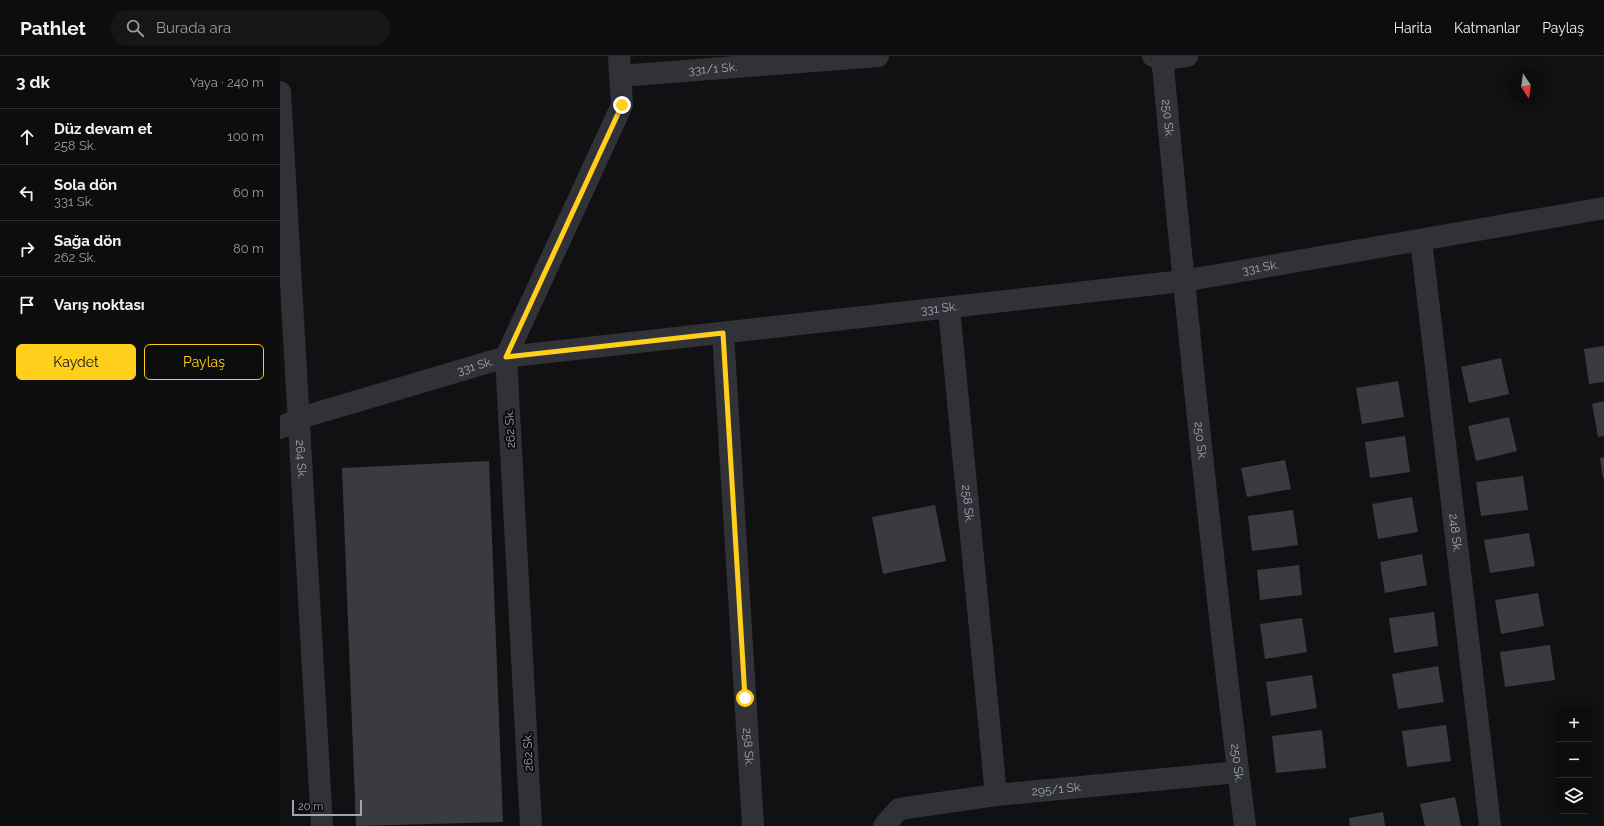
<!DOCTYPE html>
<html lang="tr">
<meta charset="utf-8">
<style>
:root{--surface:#0d0d0e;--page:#161617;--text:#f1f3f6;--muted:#9a9c9e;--line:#2d2d2e;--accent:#ffcf1c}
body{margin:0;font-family:Raleway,sans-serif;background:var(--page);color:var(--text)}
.controls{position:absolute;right:12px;bottom:12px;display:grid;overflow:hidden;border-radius:6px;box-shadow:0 2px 10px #0003}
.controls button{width:36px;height:36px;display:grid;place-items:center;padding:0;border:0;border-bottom:1px solid var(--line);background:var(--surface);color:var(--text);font:20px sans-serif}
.compass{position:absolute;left:1228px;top:12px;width:36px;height:36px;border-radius:50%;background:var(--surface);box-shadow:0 2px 10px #0003;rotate:167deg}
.scale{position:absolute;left:12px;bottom:10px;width:70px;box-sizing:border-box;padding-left:4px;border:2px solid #a1a4b5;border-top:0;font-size:11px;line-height:14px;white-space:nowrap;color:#a1a4b5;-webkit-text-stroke:3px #0c0c0d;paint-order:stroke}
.stop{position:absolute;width:12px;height:12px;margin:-9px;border:3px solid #ffcf1c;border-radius:50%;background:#fff}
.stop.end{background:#ffcf1c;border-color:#fff;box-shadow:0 1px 4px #0008}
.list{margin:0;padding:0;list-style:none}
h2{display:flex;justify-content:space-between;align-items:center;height:52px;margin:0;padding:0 16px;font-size:17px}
h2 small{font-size:13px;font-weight:400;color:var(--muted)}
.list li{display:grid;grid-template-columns:26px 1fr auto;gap:12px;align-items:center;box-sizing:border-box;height:56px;padding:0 16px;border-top:1px solid var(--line)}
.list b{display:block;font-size:15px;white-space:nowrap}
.list p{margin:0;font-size:13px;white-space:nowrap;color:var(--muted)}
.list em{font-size:13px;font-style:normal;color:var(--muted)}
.actions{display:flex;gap:8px;padding:12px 16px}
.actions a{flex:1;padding:9px 0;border:1px solid var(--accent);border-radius:6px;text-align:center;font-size:14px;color:var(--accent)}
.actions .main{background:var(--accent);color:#111}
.icon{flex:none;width:22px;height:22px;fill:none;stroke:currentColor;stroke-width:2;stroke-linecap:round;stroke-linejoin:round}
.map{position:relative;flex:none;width:1324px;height:770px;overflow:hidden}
header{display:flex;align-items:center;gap:24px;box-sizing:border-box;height:56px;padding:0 20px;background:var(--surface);border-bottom:1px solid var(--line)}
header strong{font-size:19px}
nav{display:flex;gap:22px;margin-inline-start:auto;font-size:14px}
.search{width:280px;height:36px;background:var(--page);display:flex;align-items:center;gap:10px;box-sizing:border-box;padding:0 14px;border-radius:22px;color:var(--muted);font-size:15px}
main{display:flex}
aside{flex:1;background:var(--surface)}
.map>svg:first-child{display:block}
.building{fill:#3a3b41}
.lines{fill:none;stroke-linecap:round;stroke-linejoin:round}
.minor{stroke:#313238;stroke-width:22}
.route{stroke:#ffcf1c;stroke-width:5}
.labels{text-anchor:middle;stroke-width:4;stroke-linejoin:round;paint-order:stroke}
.street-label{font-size:12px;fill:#a1a4b5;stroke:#0c0c0d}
</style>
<header>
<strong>Pathlet</strong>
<div class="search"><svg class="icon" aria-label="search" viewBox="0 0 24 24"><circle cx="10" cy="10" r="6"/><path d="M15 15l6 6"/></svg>Burada ara</div>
<nav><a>Harita</a><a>Katmanlar</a><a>Paylaş</a></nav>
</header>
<main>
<aside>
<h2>3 dk<small>Yaya · 240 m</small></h2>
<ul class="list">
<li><svg class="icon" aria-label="ahead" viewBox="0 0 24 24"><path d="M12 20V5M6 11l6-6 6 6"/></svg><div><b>Düz devam et</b><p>258 Sk.</p></div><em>100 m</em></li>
<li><svg class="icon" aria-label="left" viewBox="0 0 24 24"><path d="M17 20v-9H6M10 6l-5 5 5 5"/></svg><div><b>Sola dön</b><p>331 Sk.</p></div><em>60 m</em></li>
<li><svg class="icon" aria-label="right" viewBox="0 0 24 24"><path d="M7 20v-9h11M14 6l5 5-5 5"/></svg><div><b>Sağa dön</b><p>262 Sk.</p></div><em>80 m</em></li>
<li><svg class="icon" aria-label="arrive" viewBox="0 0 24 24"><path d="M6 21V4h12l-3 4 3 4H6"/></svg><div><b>Varış noktası</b></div></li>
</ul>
<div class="actions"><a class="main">Kaydet</a><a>Paylaş</a></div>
</aside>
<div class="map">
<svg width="1324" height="770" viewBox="0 0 1324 770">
<rect width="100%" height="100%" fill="#111113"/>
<g class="building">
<path d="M1324 290V326L1309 328 1304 293Z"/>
<path d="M1221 302 1229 338 1189 347 1181 311Z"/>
<path d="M1118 325 1124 361 1082 368 1076 332Z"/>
<path d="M1324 345V380L1318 381 1312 348Z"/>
<path d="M1229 361 1237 395 1196 405 1188 370Z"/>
<path d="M1125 380 1130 416 1090 422 1085 386Z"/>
<path d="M1324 401V422H1323L1320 402Z"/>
<path d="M1005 404 1011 433 967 441 961 412Z"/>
<path d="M209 405 223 766 76 770 62 412Z"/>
<path d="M1243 420 1248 454 1201 460 1196 426Z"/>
<path d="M1132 441 1138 476 1098 483 1092 448Z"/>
<path d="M655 449 666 505 603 518 592 461Z"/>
<path d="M1013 454 1018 489 972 495 968 460Z"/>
<path d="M1249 477 1255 510 1210 517 1204 484Z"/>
<path d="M1142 498 1147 529 1105 537 1100 506Z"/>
<path d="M1019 509 1022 539 980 544 977 514Z"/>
<path d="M1258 537 1264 570 1221 578 1215 544Z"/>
<path d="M1154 556 1158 590 1114 597 1109 562Z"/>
<path d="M1022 562 1027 596 985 603 980 568Z"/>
<path d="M1270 589 1275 624 1225 631 1220 596Z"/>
<path d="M1158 610 1164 646 1118 653 1112 618Z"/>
<path d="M1032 619 1037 652 991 660 986 626Z"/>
<path d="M1166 669 1171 705 1127 711 1122 675Z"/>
<path d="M1042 674 1046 712 996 717 992 680Z"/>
<path d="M1175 741 1181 770H1145L1140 748Z"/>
<path d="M1103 756 1105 770H1070L1069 762Z"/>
</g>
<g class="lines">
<g class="minor">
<path d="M873 0 882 4 907 0"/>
<path id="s1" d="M882 0C906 257 933 514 965 770"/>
<path id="s2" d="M340 20 598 0"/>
<path id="s3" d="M0 36 42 770"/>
<path id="s4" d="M1141 184 1210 770"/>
<path id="s5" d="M669 252 716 739"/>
<path id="s6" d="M443 277 473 770"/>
<path id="s7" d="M0 372 20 362 226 301 903 225 1324 152"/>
<path d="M251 770 226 301 342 49 339 0"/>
<path id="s8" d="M604 770 619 753 716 739 958 716"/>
</g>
</g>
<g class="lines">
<path class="route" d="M342 49 226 301 443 277 465 642"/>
</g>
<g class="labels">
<g class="street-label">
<text dy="4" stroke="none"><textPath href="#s2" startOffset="93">331/1 Sk.</textPath></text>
<text dy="4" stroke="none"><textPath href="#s1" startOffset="63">250 Sk.</textPath></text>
<text dy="4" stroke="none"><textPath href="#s7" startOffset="997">331 Sk.</textPath></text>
<text dy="4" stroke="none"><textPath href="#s7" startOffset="673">331 Sk.</textPath></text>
<text dy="4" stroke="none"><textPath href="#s7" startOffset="205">331 Sk.</textPath></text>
<text transform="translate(230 373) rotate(-93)" y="4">262 Sk.</text>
<text dy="4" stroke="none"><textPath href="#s1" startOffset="387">250 Sk.</textPath></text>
<text dy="4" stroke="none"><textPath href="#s3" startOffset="368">264 Sk.</textPath></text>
<text dy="4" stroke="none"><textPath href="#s5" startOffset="197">258 Sk.</textPath></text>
<text dy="4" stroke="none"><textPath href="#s4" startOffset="295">248 Sk.</textPath></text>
<text dy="4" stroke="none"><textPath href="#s6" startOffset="415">258 Sk.</textPath></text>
<text transform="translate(248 696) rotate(-92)" y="4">262 Sk.</text>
<text dy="4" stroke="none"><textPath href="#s1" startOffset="711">250 Sk.</textPath></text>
<text dy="4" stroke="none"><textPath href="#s8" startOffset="182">295/1 Sk.</textPath></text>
</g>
</g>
</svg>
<div class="controls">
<button>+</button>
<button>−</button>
<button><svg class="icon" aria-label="layers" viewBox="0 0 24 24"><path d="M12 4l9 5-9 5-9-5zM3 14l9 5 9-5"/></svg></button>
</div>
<svg class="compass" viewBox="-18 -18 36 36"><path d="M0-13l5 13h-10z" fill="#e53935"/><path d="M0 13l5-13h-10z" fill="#9a9c9e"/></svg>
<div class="scale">20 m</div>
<div class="stop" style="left:465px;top:642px"></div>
<div class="stop end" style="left:342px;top:49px"></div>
</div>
</main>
